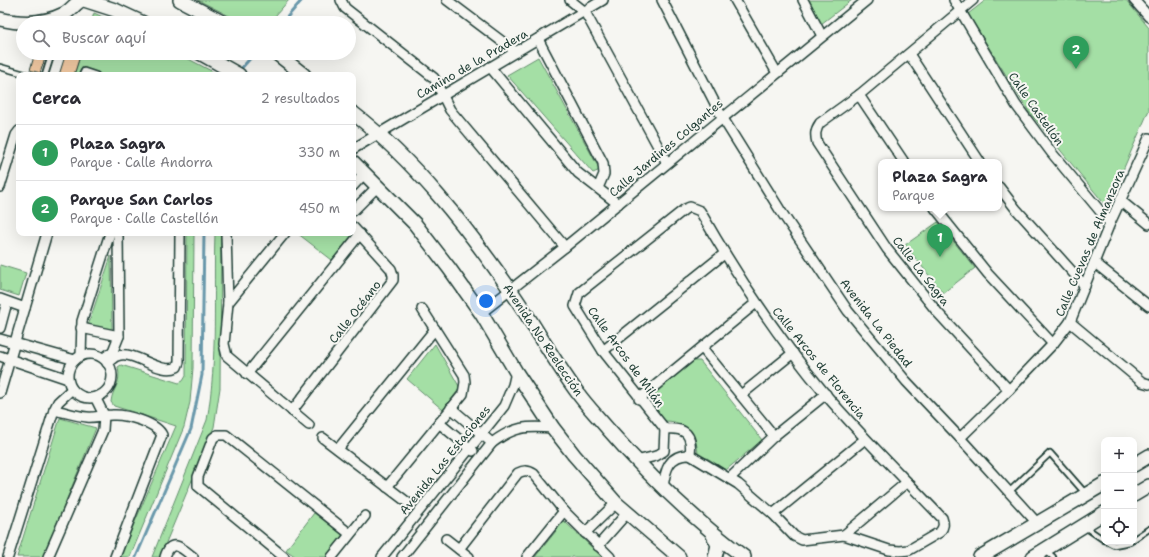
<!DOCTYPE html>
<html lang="es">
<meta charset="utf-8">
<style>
:root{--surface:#fff;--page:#f7f7f7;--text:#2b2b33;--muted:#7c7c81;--line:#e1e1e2;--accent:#db2777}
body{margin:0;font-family:"Shantell Sans",sans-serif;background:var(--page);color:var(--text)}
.controls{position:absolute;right:12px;bottom:12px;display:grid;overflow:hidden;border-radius:8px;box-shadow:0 4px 16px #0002}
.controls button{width:36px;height:36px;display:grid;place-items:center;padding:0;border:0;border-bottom:1px solid var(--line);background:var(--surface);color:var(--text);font:20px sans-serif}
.you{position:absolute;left:486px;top:301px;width:14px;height:14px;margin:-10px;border:3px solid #fff;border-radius:50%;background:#1a73e8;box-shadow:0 0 0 6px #1a73e833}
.badge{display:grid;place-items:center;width:26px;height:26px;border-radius:50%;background:var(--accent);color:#fff;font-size:13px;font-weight:700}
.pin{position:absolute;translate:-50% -33px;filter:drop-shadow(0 1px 2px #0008)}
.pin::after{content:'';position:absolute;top:21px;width:14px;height:12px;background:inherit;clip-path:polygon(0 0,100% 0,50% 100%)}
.popup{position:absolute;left:878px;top:159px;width:124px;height:52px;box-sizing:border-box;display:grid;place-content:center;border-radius:8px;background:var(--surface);filter:drop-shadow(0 1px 3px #0005);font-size:13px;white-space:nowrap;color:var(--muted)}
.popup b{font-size:15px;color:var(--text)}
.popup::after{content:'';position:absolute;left:50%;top:100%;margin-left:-8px;border:8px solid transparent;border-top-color:var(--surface)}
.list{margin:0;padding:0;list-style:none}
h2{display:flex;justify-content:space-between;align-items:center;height:52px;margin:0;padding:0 16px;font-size:17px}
h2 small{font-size:13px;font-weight:400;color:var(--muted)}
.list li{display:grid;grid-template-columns:26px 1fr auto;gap:12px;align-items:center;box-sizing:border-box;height:56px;padding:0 16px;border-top:1px solid var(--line)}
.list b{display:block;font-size:15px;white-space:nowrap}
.list p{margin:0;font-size:13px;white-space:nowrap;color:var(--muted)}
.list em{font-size:13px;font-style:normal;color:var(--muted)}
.icon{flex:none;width:22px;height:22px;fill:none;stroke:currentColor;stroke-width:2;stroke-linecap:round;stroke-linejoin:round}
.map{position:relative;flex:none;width:1149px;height:557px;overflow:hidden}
.search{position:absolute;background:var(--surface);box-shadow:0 4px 16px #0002;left:16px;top:16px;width:340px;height:44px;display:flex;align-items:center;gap:10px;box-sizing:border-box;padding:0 14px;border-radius:22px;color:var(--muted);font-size:15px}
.panel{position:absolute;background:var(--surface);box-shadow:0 4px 16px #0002;left:16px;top:72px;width:340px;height:164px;border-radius:8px}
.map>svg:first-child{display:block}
.green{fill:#a4dfa5;stroke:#628e6c}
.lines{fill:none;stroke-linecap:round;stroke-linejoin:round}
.stream{stroke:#6998ab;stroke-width:3}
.building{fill:#f3caa3;stroke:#1f3d34}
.lane-casing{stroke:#1f3d34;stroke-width:8}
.street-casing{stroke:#1f3d34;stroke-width:12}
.secondary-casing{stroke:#1f3d34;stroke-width:16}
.lane{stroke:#f6f6f2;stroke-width:4.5}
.street{stroke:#f6f6f2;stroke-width:9}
.secondary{stroke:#f6f6f2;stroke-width:13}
.labels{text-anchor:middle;stroke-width:4;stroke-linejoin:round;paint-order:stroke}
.street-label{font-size:12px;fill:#1f3d34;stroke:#f6f6f2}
</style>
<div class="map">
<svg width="1149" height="557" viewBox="0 0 1149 557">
<rect width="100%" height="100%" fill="#f6f6f2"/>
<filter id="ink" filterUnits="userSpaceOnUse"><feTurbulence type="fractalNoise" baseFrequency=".025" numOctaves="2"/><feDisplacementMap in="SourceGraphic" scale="8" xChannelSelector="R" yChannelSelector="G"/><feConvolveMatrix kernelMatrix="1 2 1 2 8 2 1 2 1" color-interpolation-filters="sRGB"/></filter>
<g filter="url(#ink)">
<g class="green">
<path d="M198 0H289L269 23H243Z"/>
<path d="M809 0H852L821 24Z"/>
<path d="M986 0H1126L1149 28V110L1107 207 1029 112 968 14Z"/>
<path d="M94 13 116 23H91Z"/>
<path d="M81 53H177L219 75H74Z"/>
<path d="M538 57 600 170 593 173 507 75Z"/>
<path d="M938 222 975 268 943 293 905 245Z"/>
<path d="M187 233H194L193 368 190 402 184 427 130 557H120L176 426 114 406 111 402C112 388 122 385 118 367L121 365 179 383 183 381 186 376Z"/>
<path d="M215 233H221L220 388 214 427 160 557H152L207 420C218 359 213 295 215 233Z"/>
<path d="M297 233H349L352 235 332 260Z"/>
<path d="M111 256 112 329 88 326Z"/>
<path d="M0 265 26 273 19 296 0 290Z"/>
<path d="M435 344 460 388 443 410 407 379Z"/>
<path d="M693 361H700L762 440 726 470 707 458 698 455C697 433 685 420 662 421L646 400Z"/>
<path d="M60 418 96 428 43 557H17Z"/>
<path d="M314 513 343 535 327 557H296L286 550Z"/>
<path d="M564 521 602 557H535Z"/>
</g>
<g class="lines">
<g class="stream">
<path d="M282 23 302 0"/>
<path d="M239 71 255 53"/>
<path d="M136 557 191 429 202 375 204 233"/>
</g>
</g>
<g class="building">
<path d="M35 53H47L40 73 30 70Z"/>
<path d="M66 53H81L74 75H59Z"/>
</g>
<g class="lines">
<defs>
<g id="lane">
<path d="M0 67 28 75"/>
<path d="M45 75 52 53"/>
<path d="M82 75 84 71 96 75"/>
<path d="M1009 492 1050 453 1085 493"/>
<path d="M1085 527 1104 540"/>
<path d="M1134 539 1149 529"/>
<path d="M1108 542 1114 545 1130 542"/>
<path d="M1045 550 1053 557"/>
</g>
<g id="street">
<path d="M341 0 345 8 434 78 450 110 565 247"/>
<path d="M447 0 516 52"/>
<path d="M570 0 585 12 667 163"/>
<path d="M662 0 722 117 780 210 848 311 906 381 960 438 1038 524"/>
<path d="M735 0 777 73"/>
<path d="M803 0 822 36"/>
<path d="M954 0 1016 105 1051 152 1110 223"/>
<path d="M973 0 859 95 820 123C815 130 815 135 817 143L887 249 938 313 1009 390"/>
<path d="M1134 0 1149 17"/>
<path d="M538 39 603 163 604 174 598 188"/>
<path d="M909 54 980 162"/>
<path d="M490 67 578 173 618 204"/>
<path d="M859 95 904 162"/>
<path d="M353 149 603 0"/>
<path d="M353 186 365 173"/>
<path d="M0 187 16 135 19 131"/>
<path d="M999 187 1016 209 1085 286"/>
<path d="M1121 201 1149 224"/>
<path d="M935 208 988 274 1053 344"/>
<path d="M353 211 378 186"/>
<path d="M226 233 228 303 224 344 227 356 309 425"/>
<path d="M1095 263 1149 306"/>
<path d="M0 299 25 308"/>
<path d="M228 303 285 233"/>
<path d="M481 313 565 247 867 0"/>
<path d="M1070 322 1142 382 1149 384"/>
<path d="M0 328 7 302"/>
<path d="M81 328 119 336"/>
<path d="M0 339 75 360"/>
<path d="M703 349 774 436"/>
<path d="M603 351 724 254"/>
<circle cx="90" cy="376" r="22"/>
<path d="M0 356 68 379"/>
<path d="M81 356 82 321 110 233"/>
<path d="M105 357 113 351 119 336 118 233"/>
<path d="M107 363C110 361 114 357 117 356 134 349 160 376 177 367L179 362 180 233"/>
<path d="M247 374 360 234"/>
<path d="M0 393 47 233"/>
<path d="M741 395 793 353"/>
<path d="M639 399 756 303"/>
<path d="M451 408 492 443"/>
<path d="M54 410C65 412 76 416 87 417 96 418 104 415 112 415 126 414 157 423 162 435L115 557"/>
<path d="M292 411 393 280V275L391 269 353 227"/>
<path d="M439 423 473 451"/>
<path d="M665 429C685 427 693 434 690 455"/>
<path d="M323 438 407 502"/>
<path d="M960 438 1009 390 1053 344 1070 322 1110 223 1149 138"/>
<path d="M338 449 435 329"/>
<path d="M636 461 656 456 664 451 665 429"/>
<path d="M730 478 774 436 826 394"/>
<path d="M387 487 463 394 465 382 464 375 422 309"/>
<path d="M663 488C665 470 669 454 690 455L738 484 773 514 794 536 802 540 844 535 889 550 900 551 909 550 940 532C944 527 944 524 942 518 903 477 863 438 826 395 778 338 737 276 700 211L690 207 685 209 579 293 575 306 603 351 665 429"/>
<path d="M773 514 865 439"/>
<path d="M585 533 616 503"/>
<path d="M844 535 907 482"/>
<path d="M446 539 469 557"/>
<path d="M598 546 627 513"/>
<path d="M459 549 518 473C524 470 528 470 534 474L564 511 610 557"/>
<path d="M8 557 54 410 58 402 72 389"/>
<path d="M48 557 103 430 104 415 95 397"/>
<path d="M165 557C171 537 182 548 193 557"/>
<path d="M284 557 198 486V477L213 438 217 435H226L350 534"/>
<path d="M332 557 365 516"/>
<path d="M382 557 504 406 513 385 516 372"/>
<path d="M402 557 492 443C514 426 527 426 553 428"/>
<path d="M527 557 564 511"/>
</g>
<g id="secondary">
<path d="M84 0 115 10 143 23"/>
<path d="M180 0 224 23"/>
<path d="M0 19C21 24 44 24 64 14 70 11 75 4 81 0"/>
<path d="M200 53 239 75"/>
<path d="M276 53 304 75"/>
<path d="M353 113C415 161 466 226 511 291 534 324 553 360 577 392 586 405 598 417 608 429 649 476 694 520 744 557"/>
<path d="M353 162 415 224 449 268 481 313 516 372 553 428 574 455 616 503 679 557"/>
<path d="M1134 465 1149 456"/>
<path d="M1134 495 1149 486"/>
<path d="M712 533 718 545 715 557"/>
<path d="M980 557 1104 484"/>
<path d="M1033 557 1104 513"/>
</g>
</defs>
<use href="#lane" class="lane-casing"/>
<use href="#street" class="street-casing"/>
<use href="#secondary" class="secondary-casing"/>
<use href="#lane" class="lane"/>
<use href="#street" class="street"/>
<use href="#secondary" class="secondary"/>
</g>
</g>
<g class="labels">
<g class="street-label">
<text transform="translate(472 64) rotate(-30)" y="4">Camino de la Pradera</text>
<text transform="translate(1036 109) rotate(55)" y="4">Calle Castellón</text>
<text transform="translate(666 148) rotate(-40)" y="4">Calle Jardines Colgantes</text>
<text transform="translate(1090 243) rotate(-67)" y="4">Calle Cuevas de Almanzora</text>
<text transform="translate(921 271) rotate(52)" y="4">Calle La Sagra</text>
<text transform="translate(355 312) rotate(-52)" y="4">Calle Océano</text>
<text transform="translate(876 323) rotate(52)" y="4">Avenida La Piedad</text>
<text transform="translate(543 340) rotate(56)" y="4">Avenida No Reelección</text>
<text transform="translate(626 357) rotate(54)" y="4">Calle Arcos de Milán</text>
<text transform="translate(819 363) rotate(51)" y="4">Calle Arcos de Florencia</text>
<text transform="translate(445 460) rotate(-51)" y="4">Avenida Las Estaciones</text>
</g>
</g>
</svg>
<div class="controls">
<button>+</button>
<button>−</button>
<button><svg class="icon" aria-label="locate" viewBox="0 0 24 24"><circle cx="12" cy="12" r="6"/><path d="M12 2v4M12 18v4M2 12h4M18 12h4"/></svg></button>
</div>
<div class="you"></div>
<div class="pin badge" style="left:940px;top:257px;background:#2e9e5b">1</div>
<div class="popup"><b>Plaza Sagra</b>Parque</div>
<div class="pin badge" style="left:1076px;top:69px;background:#2e9e5b">2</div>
<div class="search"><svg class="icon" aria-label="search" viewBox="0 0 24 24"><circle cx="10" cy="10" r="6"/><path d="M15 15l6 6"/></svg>Buscar aquí</div>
<section class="panel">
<h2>Cerca<small>2 resultados</small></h2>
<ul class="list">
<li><span class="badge" style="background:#2e9e5b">1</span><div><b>Plaza Sagra</b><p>Parque · Calle Andorra</p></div><em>330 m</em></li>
<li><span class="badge" style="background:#2e9e5b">2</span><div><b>Parque San Carlos</b><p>Parque · Calle Castellón</p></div><em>450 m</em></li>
</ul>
</section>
</div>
